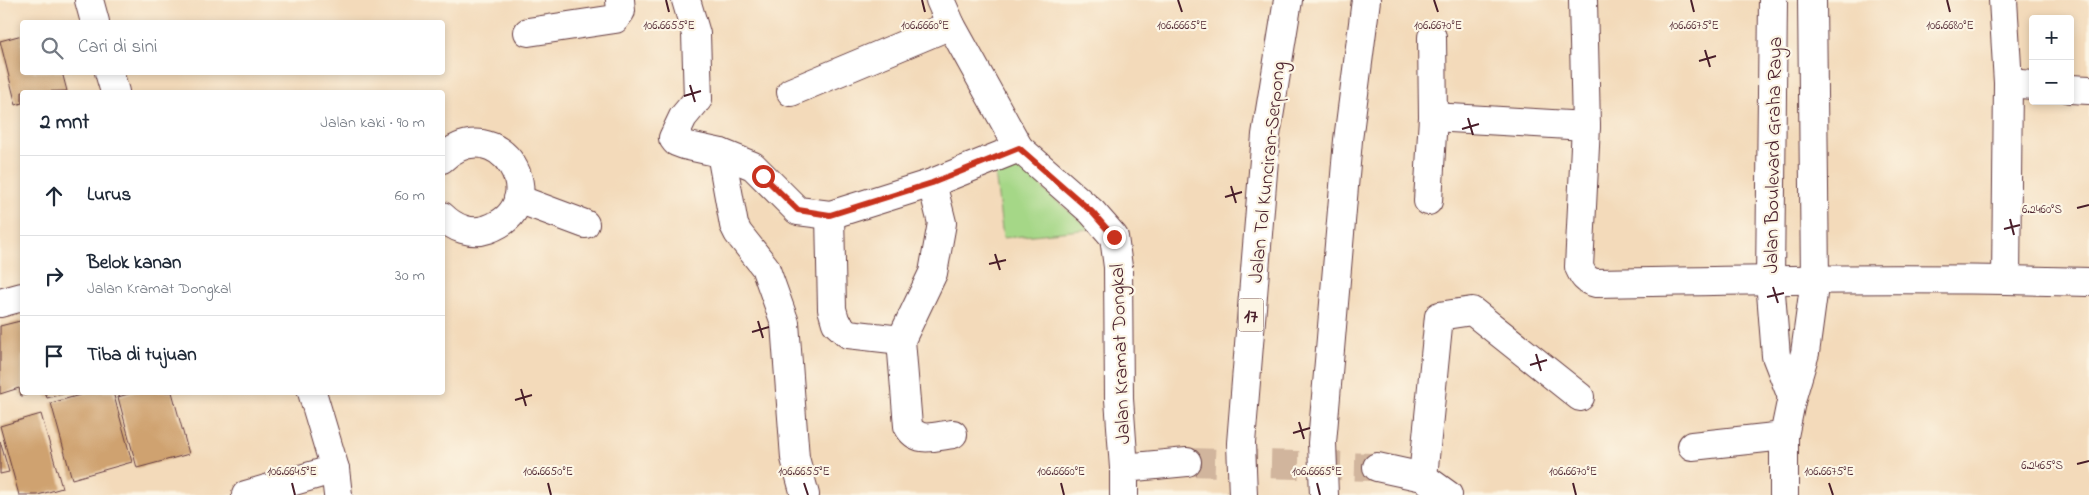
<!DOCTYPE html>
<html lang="id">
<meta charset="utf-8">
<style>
:root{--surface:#fff;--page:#f2f2f3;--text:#1f2937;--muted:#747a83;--line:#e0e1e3}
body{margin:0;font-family:"Indie Flower",sans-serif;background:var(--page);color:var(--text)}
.controls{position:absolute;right:15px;top:15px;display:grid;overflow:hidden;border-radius:5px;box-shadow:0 2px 8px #0003}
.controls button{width:45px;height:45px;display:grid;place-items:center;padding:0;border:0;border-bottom:1px solid var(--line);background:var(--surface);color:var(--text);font:25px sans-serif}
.stop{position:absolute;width:15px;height:15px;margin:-11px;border:4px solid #c8321e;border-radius:50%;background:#fff}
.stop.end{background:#c8321e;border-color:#fff;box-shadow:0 1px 5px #0008}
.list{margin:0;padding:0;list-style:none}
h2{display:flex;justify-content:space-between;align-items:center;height:65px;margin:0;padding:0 20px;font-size:21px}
h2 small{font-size:16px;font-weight:400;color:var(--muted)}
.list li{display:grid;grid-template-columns:32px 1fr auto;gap:15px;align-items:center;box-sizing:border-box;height:80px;padding:0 20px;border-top:1px solid var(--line)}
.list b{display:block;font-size:19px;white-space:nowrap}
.list p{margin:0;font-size:16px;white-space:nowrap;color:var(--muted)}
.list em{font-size:16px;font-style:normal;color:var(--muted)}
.icon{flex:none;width:28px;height:28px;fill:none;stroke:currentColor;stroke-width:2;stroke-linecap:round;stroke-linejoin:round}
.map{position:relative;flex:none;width:2089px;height:495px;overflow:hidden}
.search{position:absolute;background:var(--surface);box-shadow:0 2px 8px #0003;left:20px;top:20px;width:425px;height:55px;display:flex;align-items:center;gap:12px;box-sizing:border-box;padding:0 18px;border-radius:5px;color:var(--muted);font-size:19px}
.panel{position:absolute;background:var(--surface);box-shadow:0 2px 8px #0003;left:20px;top:90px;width:425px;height:305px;border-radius:5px}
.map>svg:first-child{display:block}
.green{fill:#a5d787;stroke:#787b59}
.building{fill:#cfa26f}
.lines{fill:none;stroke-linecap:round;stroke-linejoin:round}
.minor-tunnel{stroke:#d1b59d;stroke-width:28;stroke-dasharray:28 14;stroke-linecap:butt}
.minor-casing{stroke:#633b40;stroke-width:30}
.motorway-casing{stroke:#633b40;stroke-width:30}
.minor{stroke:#fff;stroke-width:28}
.motorway{stroke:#fff;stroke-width:28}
.route{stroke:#c8321e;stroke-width:6}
.ticks{fill:none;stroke:#4a1f2b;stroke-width:2}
.labels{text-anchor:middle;stroke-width:4.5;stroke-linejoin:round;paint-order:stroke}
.shield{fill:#fcf5e5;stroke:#7f5f63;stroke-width:1}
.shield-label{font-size:19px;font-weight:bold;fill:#4a1f2b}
.street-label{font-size:20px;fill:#4a1f2b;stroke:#fcf5e5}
.ticks-label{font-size:12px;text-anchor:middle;fill:#4a1f2b;stroke:#fcf5e5;stroke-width:4.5;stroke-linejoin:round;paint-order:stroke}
</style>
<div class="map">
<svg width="2089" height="495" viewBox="0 0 2089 495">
<rect width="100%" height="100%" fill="#fcf5e5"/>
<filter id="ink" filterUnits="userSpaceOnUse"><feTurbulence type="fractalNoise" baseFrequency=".02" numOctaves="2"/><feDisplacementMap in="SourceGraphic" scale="10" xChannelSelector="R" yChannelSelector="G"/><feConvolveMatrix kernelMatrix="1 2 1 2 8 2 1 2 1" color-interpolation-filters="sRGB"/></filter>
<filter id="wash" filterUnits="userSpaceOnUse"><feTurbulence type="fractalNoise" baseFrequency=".0096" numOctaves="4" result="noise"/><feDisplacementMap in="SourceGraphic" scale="20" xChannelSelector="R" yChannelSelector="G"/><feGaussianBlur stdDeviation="1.12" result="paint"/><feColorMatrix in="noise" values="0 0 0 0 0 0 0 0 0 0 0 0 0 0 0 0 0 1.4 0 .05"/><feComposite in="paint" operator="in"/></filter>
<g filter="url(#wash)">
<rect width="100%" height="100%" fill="#f3daba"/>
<path class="green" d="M1015 156 1046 192 1091 229 1003 238 994 164Z"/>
<g id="blocks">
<g class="building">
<path d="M22 35V72H62L67 91 22 92V103L16 105 0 41Z"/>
<path d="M20 321 22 328V392L33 393 21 396 19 388 0 394V326Z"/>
<path d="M45 392H65L66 393 47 398Z"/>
<path d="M91 392H113L132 462 72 479 51 403Z"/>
<path d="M135 392H172L189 454 137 468 118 397Z"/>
<path d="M41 414 62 488 38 495H19L0 426Z"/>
<path d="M0 441 9 472 0 474Z"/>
</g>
</g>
</g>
<g filter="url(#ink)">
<use href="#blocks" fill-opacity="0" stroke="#633b40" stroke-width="1"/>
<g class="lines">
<path class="minor-tunnel" d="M1187 462 1377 467"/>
<defs>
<g id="minor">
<path d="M89 0 95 22"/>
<path d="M686 0 696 34 698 99 683 117 673 138 676 142 684 145 721 153 753 166 798 211 830 215 932 183 1019 148"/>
<path d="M940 0 951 25 1019 148 1092 212 1114 237 1118 267 1119 399 1124 468"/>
<path d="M1583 0 1586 126 1579 267C1583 276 1586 281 1596 283 1760 280 1925 277 2089 282"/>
<path d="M1773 0 1770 280 1776 356 1792 397"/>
<path d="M2003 0 2008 83 2006 280"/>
<path d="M528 32 615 19 621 11 620 0"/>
<path d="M109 72 115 92"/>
<path d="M2008 83 2033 85"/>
<path d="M2070 89 2089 90"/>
<path d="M791 92 951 25"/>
<path d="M1433 117 1586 126"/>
<path d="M721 153 734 225 738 233 765 267 785 323 795 458 805 495"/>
<path d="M442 159C497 106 558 204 488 229 471 235 454 228 442 216"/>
<path d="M932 183 942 223 933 273 901 340 908 426C917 444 935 436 953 434"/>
<path d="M518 199 585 224"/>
<path d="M1428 201 1433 117 1432 37"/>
<path d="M830 215 832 309 836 323 848 334 901 340"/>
<path d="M0 303 22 297"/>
<path d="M312 392 335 469 338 495"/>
<path d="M1692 446 1784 436"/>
<path d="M1377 467 1423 477 1448 495"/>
<path d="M1423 477 1439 316 1472 311 1580 397"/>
<path d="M246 495 335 469"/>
<path d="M1124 495V468L1187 462"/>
<path d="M1784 495V436L1792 397 1805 353 1815 279 1812 0"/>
</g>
<g id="motorway">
<path d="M1243 495 1241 443 1266 135 1288 0"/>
<path d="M1324 495 1322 443 1348 140 1366 0"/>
</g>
</defs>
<use href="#minor" class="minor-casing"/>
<use href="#motorway" class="motorway-casing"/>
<use href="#minor" class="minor"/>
<use href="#motorway" class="motorway"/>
</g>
</g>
<g class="lines" filter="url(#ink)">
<path class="route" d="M763 176 798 210 830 215 932 183 1019 148 1092 212 1114 237"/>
</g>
<path class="ticks" d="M666 0 669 12M922 0 925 12M1178 0 1182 12M1434 0 1438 12M1691 0 1694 12M1947 0 1950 12M1705 50 1710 67M1699 61 1716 56M690 85 695 102M684 96 701 91M1468 118 1473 135M1462 129 1479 124M1231 186 1236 203M1225 197 1242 192M2077 208 2089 205M2010 219 2014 235M2004 229 2020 225M995 254 1000 270M989 264 1006 260M1773 287 1778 303M1767 297 1784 293M758 321 763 338M752 332 769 327M1536 354 1541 371M1530 365 1547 360M521 389 526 406M515 400 532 395M1299 422 1304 439M1293 433 1310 428M2077 464 2089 461M292 483 295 495M548 483 551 495M804 483 808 495M1061 483 1064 495M1317 483 1320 495M1573 483 1576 495M1829 483 1833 495"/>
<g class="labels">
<rect class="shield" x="1238.5" y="298.5" width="25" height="33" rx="4"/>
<g class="shield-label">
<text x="1251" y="322">17</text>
</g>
<g class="street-label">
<text transform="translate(1772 155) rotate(-89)" y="7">Jalan Boulevard Graha Raya</text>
<text transform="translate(1266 172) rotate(-84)" y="7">Jalan Tol Kunciran–Serpong</text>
<text transform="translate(1119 354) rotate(-92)" y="7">Jalan Kramat Dongkal</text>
</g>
</g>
<g class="ticks-label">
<text x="669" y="29">106.6655°E</text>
<text x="925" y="29">106.6660°E</text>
<text x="1182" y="29">106.6665°E</text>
<text x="1438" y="29">106.6670°E</text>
<text x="1694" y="29">106.6675°E</text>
<text x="1950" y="29">106.6680°E</text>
<text x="2042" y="213">6.2460°S</text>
<text x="2042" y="469">6.2465°S</text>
<text x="292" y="475">106.6645°E</text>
<text x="548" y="475">106.6650°E</text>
<text x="804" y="475">106.6655°E</text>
<text x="1061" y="475">106.6660°E</text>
<text x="1317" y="475">106.6665°E</text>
<text x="1573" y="475">106.6670°E</text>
<text x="1829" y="475">106.6675°E</text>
</g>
</svg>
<div class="controls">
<button>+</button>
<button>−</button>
</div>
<div class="stop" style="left:763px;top:176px"></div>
<div class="stop end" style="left:1114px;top:237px"></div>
<div class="search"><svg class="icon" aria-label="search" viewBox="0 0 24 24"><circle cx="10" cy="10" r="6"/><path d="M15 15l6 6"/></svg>Cari di sini</div>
<section class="panel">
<h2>2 mnt<small>Jalan kaki · 90 m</small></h2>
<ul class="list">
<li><svg class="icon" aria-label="ahead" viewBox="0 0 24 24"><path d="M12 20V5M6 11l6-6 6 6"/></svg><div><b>Lurus</b></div><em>60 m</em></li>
<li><svg class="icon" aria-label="right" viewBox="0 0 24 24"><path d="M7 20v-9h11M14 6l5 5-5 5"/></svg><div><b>Belok kanan</b><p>Jalan Kramat Dongkal</p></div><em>30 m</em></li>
<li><svg class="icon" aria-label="arrive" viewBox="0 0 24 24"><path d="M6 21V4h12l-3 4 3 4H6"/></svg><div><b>Tiba di tujuan</b></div></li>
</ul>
</section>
</div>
